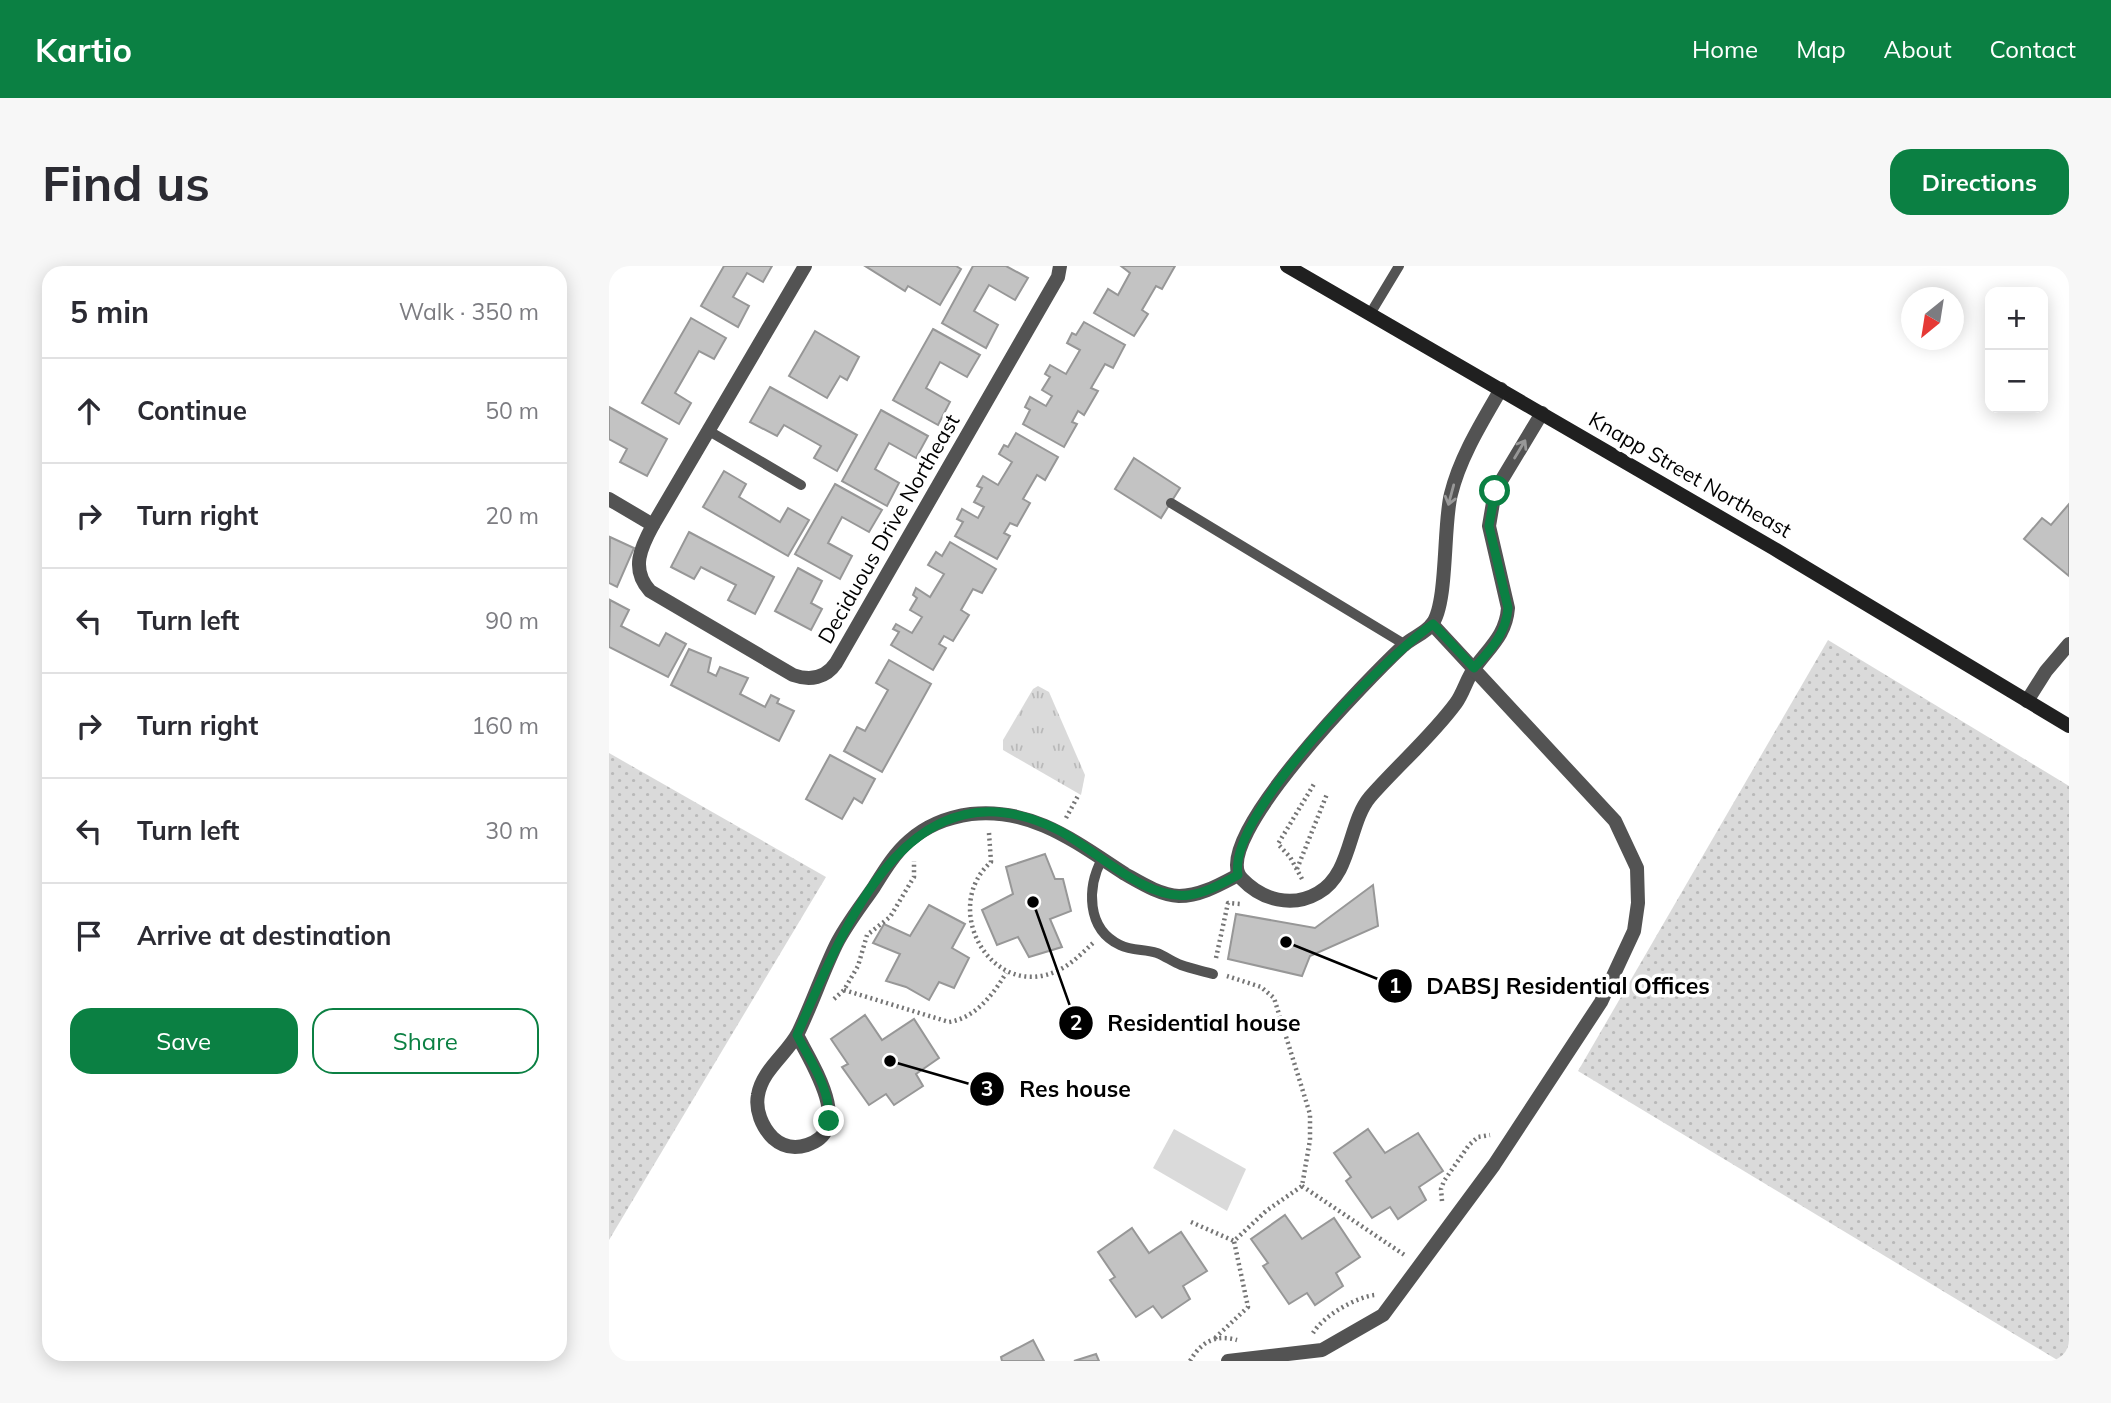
<!DOCTYPE html>
<meta charset="utf-8">
<style>
:root{--surface:#fff;--page:#f7f7f7;--text:#2b2b33;--muted:#7c7c81;--line:#e1e1e2;--accent:#0b8043}
body{margin:0;font-family:Mulish,sans-serif;background:var(--page);color:var(--text)}
.controls{position:absolute;right:21px;top:21px;display:grid;overflow:hidden;border-radius:14px;box-shadow:0 4px 18px #0003}
.controls button{width:63px;height:63px;display:grid;place-items:center;padding:0;border:0;border-bottom:2px solid var(--line);background:var(--surface);color:var(--text);font:35px sans-serif}
.compass{position:absolute;left:1292px;top:21px;width:63px;height:63px;border-radius:50%;background:var(--surface);box-shadow:0 4px 18px #0003;rotate:210deg}
.stop{position:absolute;width:21px;height:21px;margin:-16px;border:5px solid #0b8043;border-radius:50%;background:#fff}
.stop.end{background:#0b8043;border-color:#fff;box-shadow:0 2px 7px #0008}
.list{margin:0;padding:0;list-style:none}
h2{display:flex;justify-content:space-between;align-items:center;height:91px;margin:0;padding:0 28px;font-size:30px}
h2 small{font-size:23px;font-weight:400;color:var(--muted)}
.list li{display:grid;grid-template-columns:46px 1fr auto;gap:21px;align-items:center;box-sizing:border-box;height:105px;padding:0 28px;border-top:2px solid var(--line)}
.list b{display:block;font-size:26px;white-space:nowrap}
.list em{font-size:23px;font-style:normal;color:var(--muted)}
.actions{display:flex;gap:14px;padding:21px 28px}
.actions a{flex:1;padding:16px 0;border:2px solid var(--accent);border-radius:21px;text-align:center;font-size:24px;color:var(--accent)}
.actions .main{background:var(--accent);color:#fff}
.icon{flex:none;width:38px;height:38px;fill:none;stroke:currentColor;stroke-width:2;stroke-linecap:round;stroke-linejoin:round}
.map{position:relative;flex:none;width:1460px;height:1095px;overflow:hidden;border-radius:21px}
header{display:flex;align-items:center;gap:42px;box-sizing:border-box;height:98px;padding:0 35px;background:var(--accent);color:#fff}
header strong{font-size:33px}
nav{display:flex;gap:38px;margin-inline-start:auto;font-size:24px}
.intro{display:flex;align-items:center;justify-content:space-between;box-sizing:border-box;height:168px;padding:0 42px}
h1{margin:0;font-size:49px}
.button{padding:18px 32px;border-radius:21px;background:var(--accent);color:#fff;font-size:24px;font-weight:700}
main{display:flex;gap:42px;padding:0 42px}
aside{flex:1;background:var(--surface);border-radius:21px;box-shadow:0 4px 18px #0003}
.map>svg:first-child{display:block}
.grass{fill:url(#grass-dots)}
.park{fill:url(#park-tufts)}
.pitch{fill:#dadada}
.building{fill:#c3c3c3;stroke:#979797;stroke-width:2}
.lines{fill:none;stroke-linecap:round;stroke-linejoin:round}
.path{stroke:#757575;stroke-width:4.5;stroke-dasharray:2 3.5;stroke-linecap:butt}
.lane{stroke:#535353;stroke-width:10}
.street{stroke:#535353;stroke-width:14}
.secondary{stroke:#202020;stroke-width:14}
.oneway{stroke:#989898}
.route{stroke:#0b8043;stroke-width:9}
.labels{text-anchor:middle;stroke-width:7;stroke-linejoin:round;paint-order:stroke}
.street-label{font-size:21px;fill:#000;stroke:#fff}
.leader{fill:none;stroke:#000;stroke-width:2.5}
.callout-dot{fill:#000;stroke:#fff;stroke-width:2.5}
.mark-label{font-size:21px;text-anchor:middle;font-weight:bold;fill:#fff}
.callout-label{font-size:23px;text-anchor:middle;font-weight:bold;fill:#000;stroke:#fff;stroke-width:7;stroke-linejoin:round;paint-order:stroke}
</style>
<header>
<strong>Kartio</strong>
<nav><a>Home</a><a>Map</a><a>About</a><a>Contact</a></nav>
</header>
<div class="intro"><h1>Find us</h1><a class="button">Directions</a></div>
<main>
<aside>
<h2>5 min<small>Walk · 350 m</small></h2>
<ul class="list">
<li><svg class="icon" aria-label="ahead" viewBox="0 0 24 24"><path d="M12 20V5M6 11l6-6 6 6"/></svg><div><b>Continue</b></div><em>50 m</em></li>
<li><svg class="icon" aria-label="right" viewBox="0 0 24 24"><path d="M7 20v-9h11M14 6l5 5-5 5"/></svg><div><b>Turn right</b></div><em>20 m</em></li>
<li><svg class="icon" aria-label="left" viewBox="0 0 24 24"><path d="M17 20v-9H6M10 6l-5 5 5 5"/></svg><div><b>Turn left</b></div><em>90 m</em></li>
<li><svg class="icon" aria-label="right" viewBox="0 0 24 24"><path d="M7 20v-9h11M14 6l5 5-5 5"/></svg><div><b>Turn right</b></div><em>160 m</em></li>
<li><svg class="icon" aria-label="left" viewBox="0 0 24 24"><path d="M17 20v-9H6M10 6l-5 5 5 5"/></svg><div><b>Turn left</b></div><em>30 m</em></li>
<li><svg class="icon" aria-label="arrive" viewBox="0 0 24 24"><path d="M6 21V4h12l-3 4 3 4H6"/></svg><div><b>Arrive at destination</b></div></li>
</ul>
<div class="actions"><a class="main">Save</a><a>Share</a></div>
</aside>
<div class="map">
<svg width="1460" height="1095" viewBox="0 0 1460 1095">
<defs>
<pattern id="grass-dots" width="8" height="8" patternUnits="userSpaceOnUse" patternTransform="scale(1.75)"><rect width="8" height="8" fill="#dadada"/><path d="M2 2h.1M6 6h.1" fill="none" stroke="#b9b9b9" stroke-width="1.8" stroke-linecap="round"/></pattern>
<pattern id="park-tufts" width="24" height="20" patternUnits="userSpaceOnUse" patternTransform="scale(1.75)"><rect width="24" height="20" fill="#dadada"/><path d="M3 7l-1-3M5 7V3M7 7l1-3M15 17l-1-3M17 17v-4M19 17l1-3" fill="none" stroke="#b9b9b9"/></pattern>
</defs>
<rect width="100%" height="100%" fill="#fff"/>
<g class="grass">
<path d="M1219 374 1460 520V1095H1450L969 805Z"/>
<path d="M0 487 217 611 0 974Z"/>
</g>
<path class="park" d="M429 420 440 426 476 509 472 529 394 484V474L424 423Z"/>
<path class="pitch" d="M565 863 637 903 618 945 544 902Z"/>
<g class="building">
<path d="M115 0H163L154 16 138 7 124 31 140 40 129 61 92 40Z"/>
<path d="M256 0H347L352 3 331 39 299 20 296 25Z"/>
<path d="M364 0H397L419 12 406 34 380 19 365 45 389 59 377 82 333 57Z"/>
<path d="M512 0H566L553 23 547 20 533 44 539 48 525 70 485 47 499 23 509 29 521 7Z"/>
<path d="M82 52 117 72 105 93 90 85 66 127 82 137 70 158 33 137Z"/>
<path d="M475 56 516 79 504 102 496 98 482 122 489 125 475 149 469 145 463 156 468 158 455 181 414 158 421 144 416 141 421 131 437 140 443 130 433 124 441 111 436 108 441 99 457 108 471 84 458 77 463 67 467 69Z"/>
<path d="M324 63 371 89 358 111 331 96 317 122 341 136 329 159 284 134Z"/>
<path d="M206 65 250 91 238 114 231 110 218 132 180 110Z"/>
<path d="M161 121 248 169 228 205 205 192 212 180 175 159 168 170 141 156Z"/>
<path d="M0 141 58 173 38 210 11 196 18 183 0 173Z"/>
<path d="M272 144 319 170 307 192 280 177 266 203 290 217 278 240 233 215Z"/>
<path d="M407 167 449 191 436 214 428 209 414 233 421 237 408 260 401 257 395 267 401 270 388 293 346 270 354 256 348 253 353 243 369 252 375 241 365 236 373 222 368 220 374 210 389 219 403 196 390 188 395 179 399 181Z"/>
<path d="M525 192 571 222 552 252 506 223Z"/>
<path d="M115 205 137 218 130 231 171 256 179 242 200 254 179 290 94 241Z"/>
<path d="M226 218 273 244 260 266 233 251 219 277 243 290 231 313 186 288Z"/>
<path d="M1460 238V310L1415 273 1433 252 1442 259Z"/>
<path d="M80 266 165 311 146 348 119 334 127 319 92 301 85 313 62 301Z"/>
<path d="M1 271 25 282 8 321 0 317Z"/>
<path d="M341 276 387 303 373 327 364 323 352 344 360 349 344 375 335 370 330 378 337 382 324 404 282 379 290 366 284 363 287 358 303 367 313 351 301 344 308 332 304 329 307 322 321 331 335 308 319 299 327 286 333 290Z"/>
<path d="M189 302 213 315 202 337 213 343 202 364 166 345Z"/>
<path d="M1 334 20 344 12 360 50 380 57 367 77 378 59 411 0 381Z"/>
<path d="M80 383 102 392 99 406 107 410 111 401 139 412 131 428 156 441 162 429 170 433 168 437 185 445 170 475 62 419Z"/>
<path d="M280 394 322 418 273 506 235 485 248 461 256 465 279 424 267 417Z"/>
<path d="M221 489 266 513 253 537 245 532 233 553 197 533Z"/>
<path d="M436 588 446 613H454L462 645 441 653 453 681 420 691 409 671 388 679 373 644 404 628 397 601Z"/>
<path d="M764 619 769 660 701 690 693 710 619 693 627 648 706 662Z"/>
<path d="M320 639 356 658 343 682 360 692 345 722 330 716 320 734 297 721 277 715 291 688 264 677 275 658 301 670Z"/>
<path d="M256 749 273 774 305 753 330 792 307 808 314 820 285 839 277 828 260 839 233 801 239 798 222 773Z"/>
<path d="M759 863 776 887 809 867 834 905 810 921 817 934 789 953 781 941 763 952 737 915 742 911 725 887Z"/>
<path d="M676 949 693 973 725 952 751 991 727 1007 734 1020 706 1039 698 1027 680 1038 654 1000 659 997 642 973Z"/>
<path d="M523 962 540 987 572 966 598 1005 574 1020 581 1033 553 1052 544 1040 527 1051 501 1014 506 1011 489 986Z"/>
<path d="M424 1074 435 1095H393L392 1091Z"/>
<path d="M487 1088 490 1095H465Z"/>
</g>
<g class="lines">
<g class="path">
<path d="M457 552 470 528"/>
<path d="M380 567 382 596C330 642 383 737 450 704 463 698 474 686 484 677"/>
<path d="M688 603 718 528"/>
<path d="M693 613 681 591 669 578 705 518"/>
<path d="M607 692 619 637 631 638"/>
<path d="M235 724 340 756C366 752 384 729 397 707"/>
<path d="M225 733 235 724 249 700 258 669 281 651 305 611V595"/>
<path d="M693 920 797 990"/>
<path d="M833 935 832 923 835 915 860 879 869 871 881 869"/>
<path d="M582 956 625 975"/>
<path d="M704 1067C714 1050 747 1031 766 1029"/>
<path d="M606 1072 639 1041 625 975 657 945 693 920 701 874V848L665 732 652 721 618 710"/>
<path d="M581 1095C592 1076 606 1068 628 1074"/>
</g>
<g class="lane">
<path d="M761 48 790 0"/>
<path d="M100 165 192 219"/>
<path d="M562 237 795 378"/>
<path d="M493 593C478 621 477 663 511 679 523 685 535 683 548 687 556 690 564 696 572 699 583 703 594 705 604 708"/>
</g>
<g class="street">
<path d="M892 123C873 156 851 191 842 228 834 258 839 338 823 358 817 367 802 372 794 380 764 408 597 576 633 613 653 634 683 642 709 627 743 608 739 557 761 531 789 499 822 471 847 437 855 426 858 411 867 400 882 380 897 368 899 342L880 260 886 225 933 147"/>
<path d="M0 233 44 259C32 281 21 303 41 325L184 409C201 415 217 412 227 397L449 11 451 0"/>
<path d="M44 259 196 0"/>
<path d="M1418 435 1437 405 1460 378"/>
<path d="M188 769C201 795 247 864 198 879 186 883 174 881 164 872 153 861 146 844 149 829 153 804 178 788 189 767 203 738 213 708 227 679 237 659 252 640 265 621 275 605 285 588 300 575 317 560 340 551 362 548 423 541 468 577 516 608 532 617 551 629 570 630 591 630 610 619 629 609"/>
<path d="M619 1095 713 1084 774 1049 885 899 992 736 1025 665 1029 637 1028 602 1006 555 823 358"/>
</g>
<path class="secondary" d="M678 0 1164 282 1460 460"/>
</g>
<defs><path id="oneway-shaft" d="M-6 0H5M1.5-3L5.5 0L1.5 3" fill="none" stroke-width="1.6" stroke-linecap="round" stroke-linejoin="round" transform="scale(1.75)"/></defs>
<g class="oneway">
<use href="#oneway-shaft" transform="translate(911 183) rotate(-59)"/>
<use href="#oneway-shaft" transform="translate(842 229) rotate(105)"/>
</g>
<g class="lines">
<path class="route" d="M220 855C222 824 202 796 188 769 234 663 300 489 449 564 486 583 536 635 580 629 597 627 614 617 629 609 618 548 774 393 824 358L865 402C882 383 897 368 899 342L880 260 886 225"/>
</g>
<g class="labels">
<g class="street-label">
<text transform="translate(1081 209) rotate(30)" y="7">Knapp Street Northeast</text>
<text transform="translate(280 263) rotate(-60)" y="7">Deciduous Drive Northeast</text>
</g>
</g>
<path class="leader" d="M677 676L786 720M424 636L467 757M281 795L378 823"/>
<g class="callout-dot">
<circle cx="677" cy="676" r="7"/>
<circle cx="424" cy="636" r="7"/>
<circle cx="281" cy="795" r="7"/>
<circle cx="786" cy="720" r="18"/>
<circle cx="467" cy="757" r="18"/>
<circle cx="378" cy="823" r="18"/>
</g>
<g class="mark-label">
<text x="786" y="727">1</text>
<text x="467" y="764">2</text>
<text x="378" y="830">3</text>
</g>
<g class="callout-label">
<text x="959" y="728">DABSJ Residential Offices</text>
<text x="595" y="765">Residential house</text>
<text x="466" y="831">Res house</text>
</g>
</svg>
<div class="controls">
<button>+</button>
<button>−</button>
</div>
<svg class="compass" viewBox="-18 -18 36 36"><path d="M0-13l5 13h-10z" fill="#e53935"/><path d="M0 13l5-13h-10z" fill="#7c7c81"/></svg>
<div class="stop" style="left:886px;top:225px"></div>
<div class="stop end" style="left:220px;top:855px"></div>
</div>
</main>
